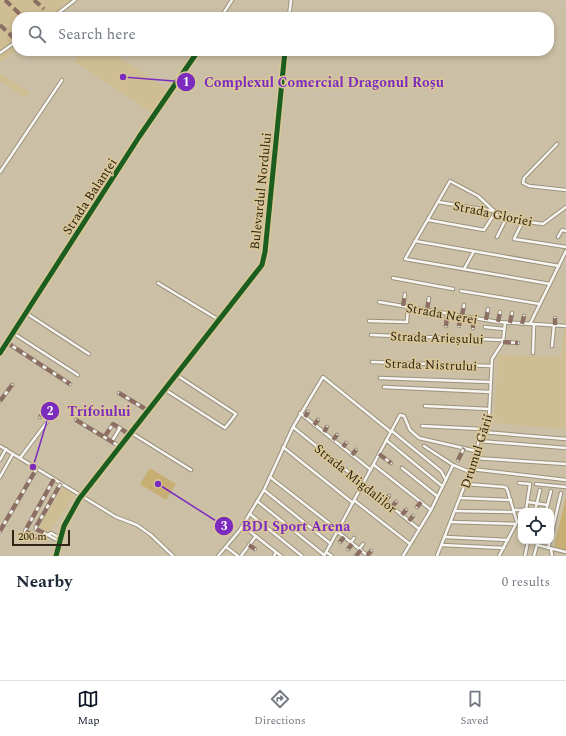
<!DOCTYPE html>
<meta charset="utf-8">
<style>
:root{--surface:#fff;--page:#f2f2f3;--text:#1f2937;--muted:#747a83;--line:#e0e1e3;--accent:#111827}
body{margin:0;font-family:Spectral,serif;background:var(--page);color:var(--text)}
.controls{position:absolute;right:12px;bottom:12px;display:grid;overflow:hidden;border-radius:8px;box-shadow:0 2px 6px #0003}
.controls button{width:36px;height:36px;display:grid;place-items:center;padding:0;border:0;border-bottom:1px solid var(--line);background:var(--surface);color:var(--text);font:20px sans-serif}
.scale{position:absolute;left:12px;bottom:10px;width:58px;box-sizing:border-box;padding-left:4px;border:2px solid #2e2614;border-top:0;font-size:11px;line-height:14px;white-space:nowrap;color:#2e2614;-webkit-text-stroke:3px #dac697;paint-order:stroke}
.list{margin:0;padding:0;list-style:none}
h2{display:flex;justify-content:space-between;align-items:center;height:52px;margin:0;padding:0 16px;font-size:17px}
h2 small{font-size:13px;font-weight:400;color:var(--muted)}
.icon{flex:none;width:22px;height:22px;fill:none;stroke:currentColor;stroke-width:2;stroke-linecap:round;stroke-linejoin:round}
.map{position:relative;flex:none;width:566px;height:556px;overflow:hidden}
.search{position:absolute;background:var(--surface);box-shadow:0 2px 6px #0003;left:12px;right:12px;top:12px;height:44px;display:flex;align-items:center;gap:10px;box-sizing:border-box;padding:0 14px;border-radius:16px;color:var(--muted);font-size:15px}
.sheet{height:124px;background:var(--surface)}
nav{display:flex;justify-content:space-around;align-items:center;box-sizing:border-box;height:56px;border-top:1px solid var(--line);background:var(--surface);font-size:11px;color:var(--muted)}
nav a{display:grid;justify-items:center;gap:2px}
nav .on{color:var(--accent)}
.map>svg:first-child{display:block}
.built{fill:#cfbd94}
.green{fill:#c7ae73}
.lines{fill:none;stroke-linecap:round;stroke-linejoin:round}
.minor-casing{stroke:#9b927d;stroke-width:4.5}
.tertiary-casing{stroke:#9b927d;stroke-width:5}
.minor{stroke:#f7f6f2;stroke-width:2.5}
.tertiary{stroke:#f7f6f2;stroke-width:3}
.rail{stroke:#cac7bf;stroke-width:1;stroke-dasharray:5 5;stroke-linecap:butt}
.quiet{stroke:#8d6e63;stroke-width:4;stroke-dasharray:8 4;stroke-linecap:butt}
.cycleway-casing{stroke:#dac697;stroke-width:8}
.cycleway{stroke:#1b5e20;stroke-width:5}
.labels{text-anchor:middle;stroke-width:3;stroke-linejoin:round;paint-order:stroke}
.street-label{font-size:13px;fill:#2e2614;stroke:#dac697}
.leader{fill:none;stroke:#7b2cbf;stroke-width:1.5}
.callout-dot{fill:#7b2cbf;stroke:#dac697;stroke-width:1.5}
.mark-label{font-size:12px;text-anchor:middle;font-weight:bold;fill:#fff}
.callout-label{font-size:14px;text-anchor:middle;font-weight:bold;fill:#7b2cbf;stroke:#dac697;stroke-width:3;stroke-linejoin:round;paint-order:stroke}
</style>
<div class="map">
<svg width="566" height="556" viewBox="0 0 566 556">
<rect width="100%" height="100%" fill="#cbc0a6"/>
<g class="built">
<path d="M0 0H76L58 17H17V50L0 63Z"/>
<path d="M76 51H109L170 91 154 114 75 62 78 55Z"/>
<path d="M0 73 29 92 25 98 0 81Z"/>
<path d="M566 307V429L494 423 498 355 561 357Z"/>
<path d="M63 486 76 494 48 533 39 527Z"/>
</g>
<g class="green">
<path d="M150 468 176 484 166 500 140 484Z"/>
<path d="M566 496V551L554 548Z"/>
</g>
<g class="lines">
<defs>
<g id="minor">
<path d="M53 17 75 0"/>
<path d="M221 17 232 0"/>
<path d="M289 17 291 0"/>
<path d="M0 53 17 41"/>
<path d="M557 144 524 178 523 183 529 186 566 190"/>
<path d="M0 172 62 80"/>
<path d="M438 202 494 211 500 218 543 224 566 207"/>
<path d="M494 211 478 196 450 181 405 259 550 284"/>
<path d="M428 220 484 230 495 213"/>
<path d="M523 221 514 239 566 247"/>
<path d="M497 237 506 219"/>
<path d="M558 237 562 230 566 231"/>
<path d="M415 241 559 266"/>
<path d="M464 269 474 251"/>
<path d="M393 278 453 289"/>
<path d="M158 283 219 320"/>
<path d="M461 291 540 304"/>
<path d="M379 302 498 322 566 326"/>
<path d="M403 306 405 294"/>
<path d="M427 310 429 298"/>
<path d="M26 313 89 354"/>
<path d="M462 316 464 305"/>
<path d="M486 320 488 309"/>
<path d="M369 321 407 322 408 307"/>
<path d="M498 322 500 312"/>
<path d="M510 323 512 313"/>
<path d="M522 324 524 316"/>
<path d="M530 324 566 251"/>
<path d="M555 325V318"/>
<path d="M446 326 447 314"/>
<path d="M459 326 460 316"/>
<path d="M485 327 504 329"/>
<path d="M473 328V318"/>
<path d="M13 333 78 375"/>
<path d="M371 335 503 340"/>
<path d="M6 342 70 384"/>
<path d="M503 342 518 343"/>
<path d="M552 346 554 325"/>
<path d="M0 353 139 137 198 51"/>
<path d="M533 353 534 324"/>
<path d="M372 362 491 366"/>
<path d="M380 378 490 382"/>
<path d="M384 387 490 392"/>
<path d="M164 389 225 428 236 414 175 374"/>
<path d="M119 393 147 410"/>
<path d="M0 401 12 385"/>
<path d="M425 406 489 409"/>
<path d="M43 413 49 418"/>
<path d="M300 413 371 470"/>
<path d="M40 417 46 410"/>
<path d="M305 417 308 412"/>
<path d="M76 420 119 446"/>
<path d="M314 425 318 420"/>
<path d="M422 426 482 429"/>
<path d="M293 427 419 529"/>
<path d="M392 431 441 471 446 480"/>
<path d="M130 432 191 470"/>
<path d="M324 432 327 427"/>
<path d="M482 432 566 439"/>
<path d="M105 436 113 424 129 434"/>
<path d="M333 440 337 435"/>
<path d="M386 440 442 486"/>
<path d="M112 441 120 428"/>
<path d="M479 441 566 448"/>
<path d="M0 446 116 517 137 525 151 535 173 556"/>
<path d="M424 446 453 465 470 472"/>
<path d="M283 447 353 503"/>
<path d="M343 447 346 443"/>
<path d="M379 454 391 463"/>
<path d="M352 455 356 450"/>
<path d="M20 458 56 410"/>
<path d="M474 458 566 464"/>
<path d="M0 460 6 449"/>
<path d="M458 460 464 448"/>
<path d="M374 465 431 510"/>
<path d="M402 468 437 496"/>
<path d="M471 469 566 480"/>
<path d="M0 477 13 454"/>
<path d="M270 477 339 531"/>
<path d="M54 479 25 531 39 539 44 533 36 529V527L61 483"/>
<path d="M466 484 505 487 507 489 517 522 499 556"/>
<path d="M536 484 566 487"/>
<path d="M264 490 331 544"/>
<path d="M81 495 262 265 265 252 285 51"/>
<path d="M460 498 511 500"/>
<path d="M257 501 324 555"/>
<path d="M355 501 410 544"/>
<path d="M385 501 389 496"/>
<path d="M528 502 547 505"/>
<path d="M392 507 396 502"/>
<path d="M417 507 421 502"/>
<path d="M514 510H526L530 484 519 483"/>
<path d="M455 511 514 512"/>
<path d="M535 511 540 490"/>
<path d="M546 511 551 491"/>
<path d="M250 514 302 556"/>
<path d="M402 515 406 510"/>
<path d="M409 521 413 516"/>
<path d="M451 522 516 524"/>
<path d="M243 526 281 556"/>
<path d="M0 531 37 468"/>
<path d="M338 532 368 556"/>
<path d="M44 533 59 541"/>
<path d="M48 535 51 533 60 538"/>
<path d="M551 536 561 493"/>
<path d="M445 537 508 540"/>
<path d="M340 542 344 537"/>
<path d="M351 542 354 538"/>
<path d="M249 545 255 549"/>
<path d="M442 545 504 548"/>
<path d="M537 545 566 552"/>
<path d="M226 547 238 556"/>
<path d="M548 548 550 541"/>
<path d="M348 549 352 544"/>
<path d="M359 549 363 544"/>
<path d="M551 549 552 556"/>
<path d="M326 552 332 556"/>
<path d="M218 556 240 530 264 490 293 427 323 377 391 432"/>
<path d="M241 556 256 536"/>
<path d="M274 556 276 552"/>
<path d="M324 556 400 415 404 416 410 430 419 438 476 451"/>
<path d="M356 556 361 550"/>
<path d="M367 556 371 551"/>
<path d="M403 556 431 510 453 465"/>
<path d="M437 556 471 469 482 429 489 417 492 359 503 342 505 323"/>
<path d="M525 556 528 541"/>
<path d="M534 556 538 541"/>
</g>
<path id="tertiary" d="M56 556 64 526 81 495"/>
</defs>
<use href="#minor" class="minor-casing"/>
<use href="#tertiary" class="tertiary-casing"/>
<use href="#minor" class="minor"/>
<use href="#tertiary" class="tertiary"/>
<path class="rail" d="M529 0 566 6"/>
<g class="quiet">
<path d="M5 0 23 17"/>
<path d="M34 0 44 9"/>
<path d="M0 25 17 41"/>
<path d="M403 306 405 294"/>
<path d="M427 310 429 298"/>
<path d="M462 316 464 305"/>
<path d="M486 320 488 309"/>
<path d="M498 322 500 312"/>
<path d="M510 323 512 313"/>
<path d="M522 324 524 316"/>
<path d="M555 325V318"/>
<path d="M446 326 447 314"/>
<path d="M459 326 460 316"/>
<path d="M473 328V318"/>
<path d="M6 342 70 384"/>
<path d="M503 342 518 343"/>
<path d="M119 393 147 410"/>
<path d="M0 401 12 385"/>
<path d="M40 417 46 410"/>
<path d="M305 417 308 412"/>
<path d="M76 420 119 446"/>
<path d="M314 425 318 420"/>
<path d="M324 432 327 427"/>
<path d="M105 436 113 424 129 434"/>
<path d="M333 440 337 435"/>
<path d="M343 447 346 443"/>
<path d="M379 454 391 463"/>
<path d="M352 455 356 450"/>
<path d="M458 460 464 448"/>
<path d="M54 479 25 531 39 539 44 533 36 529V527L61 483"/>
<path d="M385 501 389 496"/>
<path d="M392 507 396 502"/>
<path d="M417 507 421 502"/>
<path d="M526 510 527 511"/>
<path d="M402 515 406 510"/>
<path d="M409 521 413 516"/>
<path d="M0 531 37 468"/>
<path d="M340 542 344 537"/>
<path d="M249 545 255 549"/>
<path d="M348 549 352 544"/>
<path d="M356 556 361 550"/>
<path d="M367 556 371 551"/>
</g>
<defs>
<g id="cycleway">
<path d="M0 353 139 137 198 51"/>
<path d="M56 556 64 526 79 499 262 265 265 252 285 51"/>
</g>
</defs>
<use href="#cycleway" class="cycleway-casing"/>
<use href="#cycleway" class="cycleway"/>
</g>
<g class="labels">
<g class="street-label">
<text transform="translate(260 191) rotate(-84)" y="5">Bulevardul Nordului</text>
<text transform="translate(89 196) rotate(-57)" y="5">Strada Balanței</text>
<text transform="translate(493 213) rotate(12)" y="5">Strada Gloriei</text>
<text transform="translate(442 313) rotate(10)" y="5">Strada Nerei</text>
<text transform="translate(437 337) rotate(2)" y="5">Strada Arieșului</text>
<text transform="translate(431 364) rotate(2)" y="5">Strada Nistrului</text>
<text transform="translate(476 451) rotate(-72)" y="5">Drumul Gării</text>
<text transform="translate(356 478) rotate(39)" y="5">Strada Migdalilor</text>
</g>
</g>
<path class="leader" d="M123 77L186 82M33 467L50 411M158 484L224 526"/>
<g class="callout-dot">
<circle cx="123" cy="77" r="4"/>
<circle cx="33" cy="467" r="4"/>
<circle cx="158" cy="484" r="4"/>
<circle cx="186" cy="82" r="10"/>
<circle cx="50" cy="411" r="10"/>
<circle cx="224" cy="526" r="10"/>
</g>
<g class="mark-label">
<text x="186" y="86">1</text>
<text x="50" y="415">2</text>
<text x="224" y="530">3</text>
</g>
<g class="callout-label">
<text x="324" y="87">Complexul Comercial Dragonul Roșu</text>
<text x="99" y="416">Trifoiului</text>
<text x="296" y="531">BDI Sport Arena</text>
</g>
</svg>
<div class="controls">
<button><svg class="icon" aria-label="locate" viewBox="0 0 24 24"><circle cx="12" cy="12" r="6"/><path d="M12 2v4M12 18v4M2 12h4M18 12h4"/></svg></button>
</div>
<div class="scale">200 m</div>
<div class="search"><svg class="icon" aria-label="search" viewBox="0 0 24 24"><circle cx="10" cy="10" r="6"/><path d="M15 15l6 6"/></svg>Search here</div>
</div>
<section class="sheet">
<h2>Nearby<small>0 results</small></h2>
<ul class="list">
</ul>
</section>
<nav>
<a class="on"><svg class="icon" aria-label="map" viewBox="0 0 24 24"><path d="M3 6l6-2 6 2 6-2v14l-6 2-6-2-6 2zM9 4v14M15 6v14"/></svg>Map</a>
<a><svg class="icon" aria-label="directions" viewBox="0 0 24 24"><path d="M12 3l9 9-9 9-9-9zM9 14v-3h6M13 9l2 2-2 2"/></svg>Directions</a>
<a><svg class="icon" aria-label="saved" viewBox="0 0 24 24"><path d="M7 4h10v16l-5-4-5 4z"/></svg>Saved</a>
</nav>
